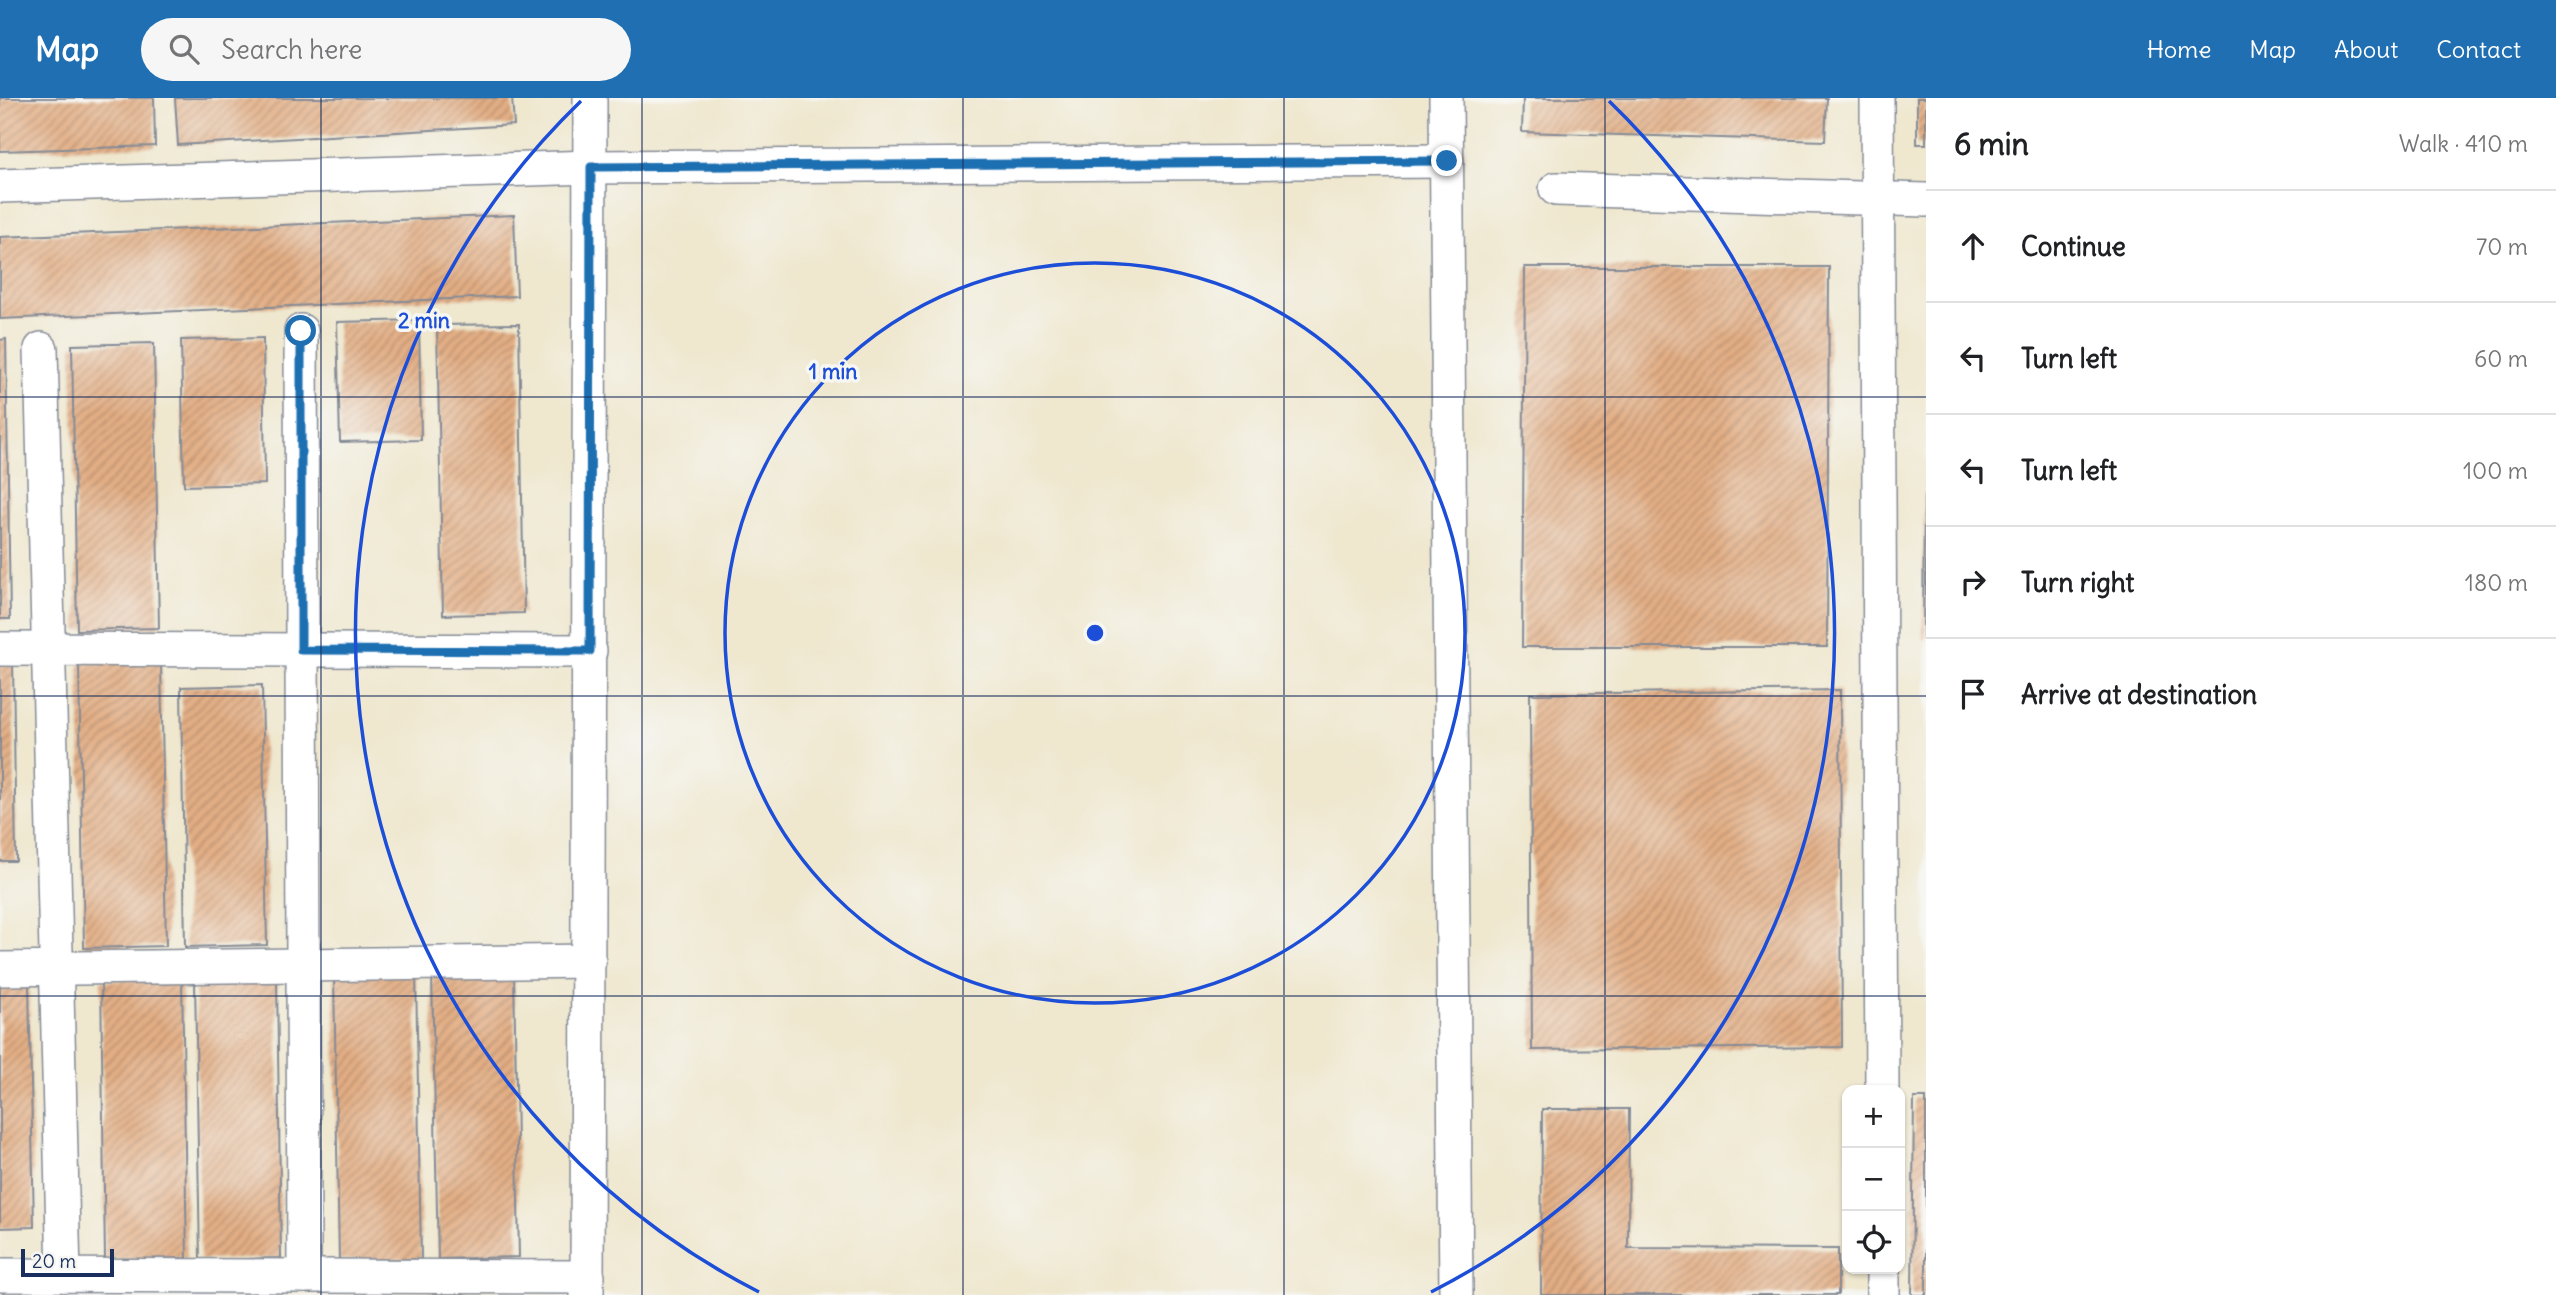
<!DOCTYPE html>
<meta charset="utf-8">
<style>
:root{--surface:#fff;--page:#f6f6f6;--text:#202124;--muted:#757577;--line:#e0e0e0;--accent:#1f6fb2}
body{margin:0;font-family:Delius,sans-serif;background:var(--page);color:var(--text)}
.controls{position:absolute;right:21px;bottom:21px;display:grid;overflow:hidden;border-radius:14px;box-shadow:0 2px 5px #0004}
.controls button{width:63px;height:63px;display:grid;place-items:center;padding:0;border:0;border-bottom:2px solid var(--line);background:var(--surface);color:var(--text);font:35px sans-serif}
.scale{position:absolute;left:21px;bottom:18px;width:93px;box-sizing:border-box;padding-left:7px;border:4px solid #1b2f5e;border-top:0;font-size:19px;line-height:24px;white-space:nowrap;color:#1b2f5e;-webkit-text-stroke:5px #f6f6f2;paint-order:stroke}
.stop{position:absolute;width:21px;height:21px;margin:-16px;border:5px solid #1f6fb2;border-radius:50%;background:#fff}
.stop.end{background:#1f6fb2;border-color:#fff;box-shadow:0 2px 7px #0008}
.list{margin:0;padding:0;list-style:none}
h2{display:flex;justify-content:space-between;align-items:center;height:91px;margin:0;padding:0 28px;font-size:30px}
h2 small{font-size:23px;font-weight:400;color:var(--muted)}
.list li{display:grid;grid-template-columns:46px 1fr auto;gap:21px;align-items:center;box-sizing:border-box;height:112px;padding:0 28px;border-top:2px solid var(--line)}
.list b{display:block;font-size:26px;white-space:nowrap}
.list em{font-size:23px;font-style:normal;color:var(--muted)}
.icon{flex:none;width:38px;height:38px;fill:none;stroke:currentColor;stroke-width:2;stroke-linecap:round;stroke-linejoin:round}
.map{position:relative;flex:none;width:1926px;height:1197px;overflow:hidden}
header{display:flex;align-items:center;gap:42px;box-sizing:border-box;height:98px;padding:0 35px;background:var(--accent);color:#fff}
header strong{font-size:33px}
nav{display:flex;gap:38px;margin-inline-start:auto;font-size:24px}
.search{width:490px;height:63px;background:var(--page);display:flex;align-items:center;gap:18px;box-sizing:border-box;padding:0 24px;border-radius:38px;color:var(--muted);font-size:26px}
main{display:flex}
aside{flex:1;background:var(--surface)}
.map>svg:first-child{display:block}
.building{fill:url(#building-hatch)}
.lines{fill:none;stroke-linecap:round;stroke-linejoin:round}
.minor-casing{stroke:#858b96;stroke-width:36}
.minor{stroke:#fff;stroke-width:33}
.route{stroke:#1f6fb2;stroke-width:9}
.grid{fill:none;stroke:#1b2f5e;stroke-width:2;stroke-opacity:0.55}
.ring{fill:none;stroke:#1d4ed8;stroke-width:3.5}
.centre{fill:#1d4ed8;stroke:#f6f6f2;stroke-width:3.5}
.ring-label{font-size:21px;text-anchor:middle;font-weight:bold;fill:#1d4ed8;stroke:#f6f6f2;stroke-width:7;stroke-linejoin:round;paint-order:stroke}
</style>
<header>
<strong>Map</strong>
<div class="search"><svg class="icon" aria-label="search" viewBox="0 0 24 24"><circle cx="10" cy="10" r="6"/><path d="M15 15l6 6"/></svg>Search here</div>
<nav><a>Home</a><a>Map</a><a>About</a><a>Contact</a></nav>
</header>
<main>
<div class="map">
<svg width="1926" height="1197" viewBox="0 0 1926 1197">
<defs>
<pattern id="building-hatch" width="6" height="6" patternUnits="userSpaceOnUse" patternTransform="scale(1.75)"><rect width="6" height="6" fill="#e3ae84"/><path d="M-1 1l2-2M0 6l6-6M5 7l2-2" fill="none" stroke="#b78e6f"/></pattern>
</defs>
<rect width="100%" height="100%" fill="#f6f6f2"/>
<filter id="ink" filterUnits="userSpaceOnUse"><feTurbulence type="fractalNoise" baseFrequency=".0143" numOctaves="2"/><feDisplacementMap in="SourceGraphic" scale="14" xChannelSelector="R" yChannelSelector="G"/><feConvolveMatrix kernelMatrix="1 2 1 2 8 2 1 2 1" color-interpolation-filters="sRGB"/></filter>
<filter id="wash" filterUnits="userSpaceOnUse"><feTurbulence type="fractalNoise" baseFrequency=".00686" numOctaves="4" result="noise"/><feDisplacementMap in="SourceGraphic" scale="28" xChannelSelector="R" yChannelSelector="G"/><feGaussianBlur stdDeviation="1.57" result="paint"/><feColorMatrix in="noise" values="0 0 0 0 0 0 0 0 0 0 0 0 0 0 0 0 0 1.4 0 .05"/><feComposite in="paint" operator="in"/></filter>
<g filter="url(#wash)">
<rect width="100%" height="100%" fill="#efe7ce"/>
<g id="blocks">
<g class="building">
<path d="M0 0H154L155 48 0 53Z"/>
<path d="M175 0H512L514 27 178 47Z"/>
<path d="M1523 0H1827L1825 43 1522 34Z"/>
<rect x="1917" y="0" width="9" height="46"/>
<path d="M514 117 517 198 0 221V139Z"/>
<path d="M1525 169H1829L1827 549H1522Z"/>
<path d="M419 222 421 342 340 344 337 224Z"/>
<path d="M519 226 524 515 443 517 437 227Z"/>
<path d="M263 240 265 386 184 388 181 242Z"/>
<path d="M6 241 10 521H0V242Z"/>
<path d="M154 245 159 530 77 532 72 247Z"/>
<path d="M1924 398H1926V541H1923Z"/>
<path d="M161 563 166 848 84 850 79 565Z"/>
<path d="M13 564 16 763H0V565Z"/>
<path d="M262 587 267 847 185 849 181 589Z"/>
<path d="M1840 592 1842 949 1532 952 1530 596Z"/>
<path d="M514 874 519 1159 438 1161 432 876Z"/>
<path d="M416 875 421 1161 339 1162 334 877Z"/>
<path d="M182 881 187 1160 105 1162 101 883Z"/>
<path d="M277 881 281 1160 200 1162 195 883Z"/>
<path d="M29 886 34 1129 0 1130V887Z"/>
<path d="M1914 1000H1926V1197H1912Z"/>
<path d="M1542 1011H1629L1628 1150 1838 1151V1197H1541Z"/>
</g>
</g>
</g>
<g filter="url(#ink)">
<use href="#blocks" fill-opacity="0" stroke="#858b96" stroke-width="2"/>
<g class="lines">
<defs>
<g id="minor">
<path d="M1446 0 1456 1197"/>
<path d="M1877 0 1882 992"/>
<path d="M0 88 591 69 1447 63"/>
<path d="M1556 91 1926 102"/>
<path d="M301 233 304 1178"/>
<path d="M41 251 64 1177"/>
<path d="M0 551 590 553"/>
<path d="M0 871 589 863"/>
<path d="M1883 1171V1197"/>
<path d="M0 1177 588 1179"/>
<path d="M587 1197 590 0"/>
</g>
</defs>
<use href="#minor" class="minor-casing"/>
<use href="#minor" class="minor"/>
</g>
</g>
<g class="lines" filter="url(#ink)">
<path class="route" d="M301 233V552L590 553 591 69 1447 63"/>
</g>
<path class="grid" d="M321 0V1197M642 0V1197M963 0V1197M1284 0V1197M1605 0V1197M0 299H1926M0 598H1926M0 898H1926"/>
<g class="ring">
<circle cx="1095" cy="535" r="370"/>
<path d="M759 1194A740 740 0 0 1 581 3M1609 3A740 740 0 0 1 1431 1194"/>
</g>
<circle cx="1095" cy="535" r="10" class="centre"/>
<g class="ring-label">
<text x="424" y="230">2 min</text>
<text x="833" y="281">1 min</text>
</g>
</svg>
<div class="controls">
<button>+</button>
<button>−</button>
<button><svg class="icon" aria-label="locate" viewBox="0 0 24 24"><circle cx="12" cy="12" r="6"/><path d="M12 2v4M12 18v4M2 12h4M18 12h4"/></svg></button>
</div>
<div class="scale">20 m</div>
<div class="stop" style="left:301px;top:233px"></div>
<div class="stop end" style="left:1447px;top:63px"></div>
</div>
<aside>
<h2>6 min<small>Walk · 410 m</small></h2>
<ul class="list">
<li><svg class="icon" aria-label="ahead" viewBox="0 0 24 24"><path d="M12 20V5M6 11l6-6 6 6"/></svg><div><b>Continue</b></div><em>70 m</em></li>
<li><svg class="icon" aria-label="left" viewBox="0 0 24 24"><path d="M17 20v-9H6M10 6l-5 5 5 5"/></svg><div><b>Turn left</b></div><em>60 m</em></li>
<li><svg class="icon" aria-label="left" viewBox="0 0 24 24"><path d="M17 20v-9H6M10 6l-5 5 5 5"/></svg><div><b>Turn left</b></div><em>100 m</em></li>
<li><svg class="icon" aria-label="right" viewBox="0 0 24 24"><path d="M7 20v-9h11M14 6l5 5-5 5"/></svg><div><b>Turn right</b></div><em>180 m</em></li>
<li><svg class="icon" aria-label="arrive" viewBox="0 0 24 24"><path d="M6 21V4h12l-3 4 3 4H6"/></svg><div><b>Arrive at destination</b></div></li>
</ul>
</aside>
</main>
